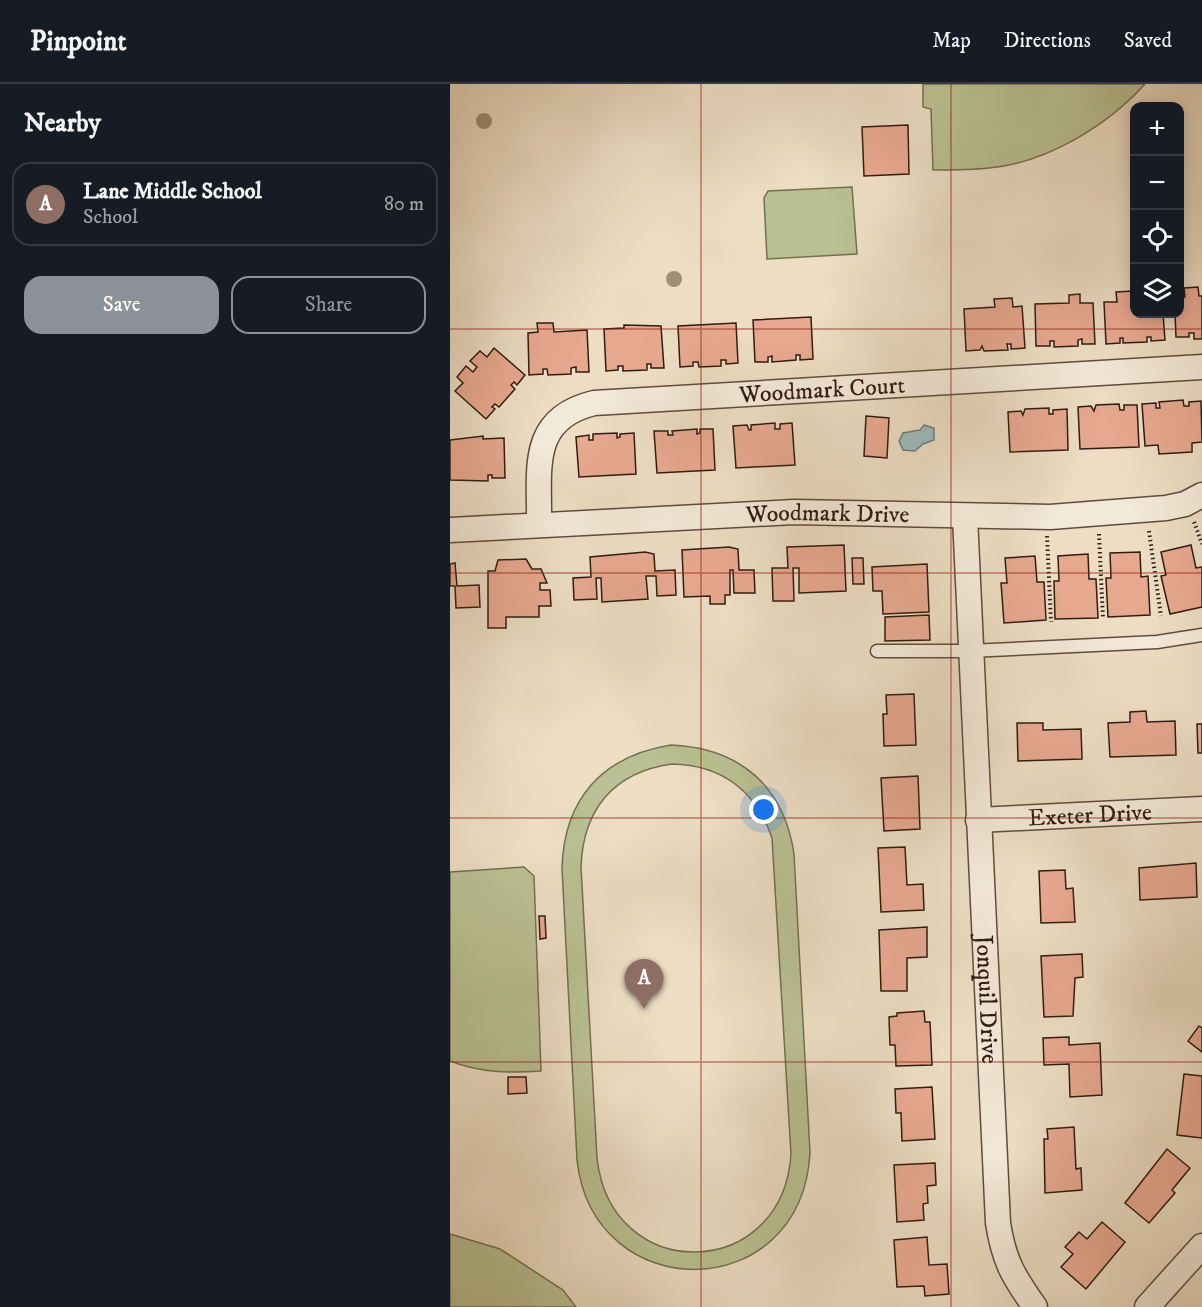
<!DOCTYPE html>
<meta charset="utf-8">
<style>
:root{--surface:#171b24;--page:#242831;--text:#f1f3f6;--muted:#9ea1a6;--line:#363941;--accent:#8c9099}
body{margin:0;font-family:"IM FELL DW Pica",serif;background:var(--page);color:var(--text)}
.controls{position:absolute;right:18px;top:18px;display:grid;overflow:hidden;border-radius:12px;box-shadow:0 3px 15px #0003}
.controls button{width:54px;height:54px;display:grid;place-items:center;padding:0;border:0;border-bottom:2px solid var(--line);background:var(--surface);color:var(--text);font:30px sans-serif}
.you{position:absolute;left:314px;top:726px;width:21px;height:21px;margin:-15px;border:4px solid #fff;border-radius:50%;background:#1a73e8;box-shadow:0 0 0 9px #1a73e833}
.badge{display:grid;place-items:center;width:39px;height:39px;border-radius:50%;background:var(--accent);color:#fff;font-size:20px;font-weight:700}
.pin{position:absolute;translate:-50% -50px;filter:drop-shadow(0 2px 3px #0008)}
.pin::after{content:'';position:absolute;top:32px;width:21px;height:18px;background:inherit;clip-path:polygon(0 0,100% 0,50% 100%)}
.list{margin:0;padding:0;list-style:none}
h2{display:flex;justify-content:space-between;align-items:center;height:78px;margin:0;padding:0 24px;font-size:26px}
h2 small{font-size:20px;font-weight:400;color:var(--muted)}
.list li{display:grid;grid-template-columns:39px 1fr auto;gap:18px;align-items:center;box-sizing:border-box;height:84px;margin:0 12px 12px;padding:0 12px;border:2px solid var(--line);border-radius:18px}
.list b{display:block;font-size:22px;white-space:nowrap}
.list p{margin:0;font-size:20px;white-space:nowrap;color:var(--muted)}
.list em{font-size:20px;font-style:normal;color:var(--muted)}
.actions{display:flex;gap:12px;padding:18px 24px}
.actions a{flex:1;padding:14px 0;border:2px solid var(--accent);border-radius:18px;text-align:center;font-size:21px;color:var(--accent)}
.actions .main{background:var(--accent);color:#fff}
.icon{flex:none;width:33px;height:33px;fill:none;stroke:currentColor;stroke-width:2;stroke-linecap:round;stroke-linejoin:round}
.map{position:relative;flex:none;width:752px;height:1223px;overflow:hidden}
header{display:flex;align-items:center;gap:36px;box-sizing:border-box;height:84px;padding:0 30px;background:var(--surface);border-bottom:2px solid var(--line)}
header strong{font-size:28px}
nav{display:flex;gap:33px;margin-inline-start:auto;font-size:21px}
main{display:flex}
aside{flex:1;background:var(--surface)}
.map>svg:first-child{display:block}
.green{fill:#b9c093;stroke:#756e52;stroke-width:1.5;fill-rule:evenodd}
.water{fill:#9cbabc;stroke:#717b78;stroke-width:1.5}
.building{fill:#e7a890;stroke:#311c12;stroke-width:1.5}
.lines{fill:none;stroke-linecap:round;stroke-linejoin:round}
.lane-casing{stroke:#604c3e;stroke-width:15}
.street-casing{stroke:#604c3e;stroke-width:27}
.path{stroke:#311c12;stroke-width:4;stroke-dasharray:1.5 3;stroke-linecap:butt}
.lane{stroke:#f3e9d8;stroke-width:12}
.street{stroke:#f3e9d8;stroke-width:24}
.tree{fill:#9c8e77}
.grid{fill:none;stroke:#8f2418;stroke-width:1.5;stroke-opacity:0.55}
.labels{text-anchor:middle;stroke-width:4.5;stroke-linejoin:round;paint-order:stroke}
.street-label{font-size:24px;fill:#311c12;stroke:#f3e9d8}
</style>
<header>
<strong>Pinpoint</strong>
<nav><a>Map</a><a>Directions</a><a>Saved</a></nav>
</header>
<main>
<aside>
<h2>Nearby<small></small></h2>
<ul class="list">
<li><span class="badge" style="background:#8d6e63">A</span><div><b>Lane Middle School</b><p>School</p></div><em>80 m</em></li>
</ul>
<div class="actions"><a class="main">Save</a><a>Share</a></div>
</aside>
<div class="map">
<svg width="752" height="1223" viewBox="0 0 752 1223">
<rect width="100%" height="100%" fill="#ecddc3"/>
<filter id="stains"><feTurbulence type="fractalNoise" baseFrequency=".00333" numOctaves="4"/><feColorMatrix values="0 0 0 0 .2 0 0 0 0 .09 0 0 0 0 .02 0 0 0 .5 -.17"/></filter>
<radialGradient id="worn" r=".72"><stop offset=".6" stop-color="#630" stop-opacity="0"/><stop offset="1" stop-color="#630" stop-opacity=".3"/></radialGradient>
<g class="green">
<path d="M473 0H695C657 42 596 79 539 84 521 86 502 86 483 86L481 25 473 23Z"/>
<path d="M402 103 407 170 317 175 314 114 318 107Z"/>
<path d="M221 661C290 664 334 702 344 770L360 1069C351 1223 143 1223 127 1076L112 784C114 715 152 672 221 661ZM222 680C272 681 306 707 322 754L341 1070C333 1198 161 1202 147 1074L131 783C133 725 164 688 222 680Z"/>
<path d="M74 783 84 792 91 987C59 989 30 989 0 977V788Z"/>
<path d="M0 1150 50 1165 113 1206 126 1223H0Z"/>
</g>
<path class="water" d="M474 341 484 344V356L473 360 465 367 453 366 449 357 453 349 470 346Z"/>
<g class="building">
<path d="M458 41 459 90 414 92 412 43Z"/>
<path d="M748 203 749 212H752V255H744V249H739V253H726L725 230H730V213H735L734 204Z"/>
<path d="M683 207 684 230H713L715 256 701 257V253H697V258L673 259V254H670V259L656 260 654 218H667L666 208Z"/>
<path d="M630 210V219H643L645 260H632V255L628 256V262L604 263V257H600V262H586L585 220 619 219V211Z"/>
<path d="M562 214 563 223 572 222 575 264 561 265V260H557L558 266 534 267 532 262 530 266 516 267 514 225 545 223 544 215Z"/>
<path d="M361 233 363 275 350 276V271H346V276L322 278V272L318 273V278H305L303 236Z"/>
<path d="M87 239H103L104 248 137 246 139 288H126V283L121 284V290L98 291 97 285H93V290L79 291 78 249 88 248Z"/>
<path d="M286 239 288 279 276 280V276H271V282L249 283 248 278H243V282L230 283 228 242Z"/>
<path d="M174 241 211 242 214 284H201V280H197V286L173 287V282H168V286L156 287 154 245 174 244Z"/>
<path d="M44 264 75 291 67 301 64 298 61 301 65 305 49 323 45 320 42 323 45 325 36 335 5 307 13 299 7 293 16 282 23 288 27 283 20 277 30 267 37 273Z"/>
<path d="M733 316 734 322H739V318L751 317 752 358 742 359V368L709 370 708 361 695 362 692 320 706 319V324H710L709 318Z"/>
<path d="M669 320 670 326H674V321H687L689 363 630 365 628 323 641 322 644 327 646 321Z"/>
<path d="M599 324V330H603V326L617 325 618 366 560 368 558 328 571 327 573 331 575 325Z"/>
<path d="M416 332 439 334 437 374 414 372Z"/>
<path d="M325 339V345H330V340L342 339 345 381 286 384 283 342 297 341 299 346H301V341Z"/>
<path d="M247 345V350L250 349V345H263L265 386 207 389 204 347H218V351H223L222 347Z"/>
<path d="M167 349V354L170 353V350L184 349 186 390 129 393 126 353 139 351V356H143V350Z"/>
<path d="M33 352V355L54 354 55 394H42V391H38V397L0 396V356Z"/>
<path d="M394 461 396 507 349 509V484H343L344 517H323L322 484H338L337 463Z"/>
<path d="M741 461 746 484 752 483V523L720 530 711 492 716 491 711 468Z"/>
<path d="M279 463 288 465 289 486H304L305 509H284L283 486H280V511H275V520H260V512L234 513 232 466Z"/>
<path d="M195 468 204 470 205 487 225 486 226 511 207 512 206 492H196L198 515 152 518 151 494H146L147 515 124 516 123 494 141 493 140 473Z"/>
<path d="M690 468 691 493 698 492 700 531 658 533 656 494H661L660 469Z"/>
<path d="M638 470 639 495H646L648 534 605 535 604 497H609L608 472Z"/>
<path d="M585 472 587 498H594L596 536 554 539 551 499H557L555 474Z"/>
<path d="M402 474H413L414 500H403Z"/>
<path d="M76 475 82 485H91L97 499H90V506H100L101 522H89V533H56V544H38V487H45L48 476Z"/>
<path d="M5 479 7 502 29 501 30 523 6 524 5 502H0V480Z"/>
<path d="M477 480 479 528 433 530 432 507H423L422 483Z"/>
<path d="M479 531 480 556 435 557V533Z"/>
<path d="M464 610 466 661 434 662 433 630H437L436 611Z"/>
<path d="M696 627 697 638 725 637 726 671 660 673 658 639 680 638V628Z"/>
<path d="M567 639H593V646L631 645 632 675 568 677Z"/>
<path d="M747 640H752V669H748Z"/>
<path d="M468 692 470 745 434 747 431 694Z"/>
<path d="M455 763 457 801 473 800 474 826 431 828 428 764Z"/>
<path d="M746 779 747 813 690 816 689 784Z"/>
<path d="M615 786 616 805 623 804 625 838 591 839 589 787Z"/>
<path d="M89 832H95L96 854 90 855Z"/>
<path d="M477 843V873L457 874V907H431L429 846Z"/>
<path d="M632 870 633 893 625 894 623 932 594 933 591 872Z"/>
<path d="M474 927 475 938H480L482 981 446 982 445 961H440L439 933 447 932V929Z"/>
<path d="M749 942 752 944V968L738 957Z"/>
<path d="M619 953V961L650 959 652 1011 620 1013 619 980 594 981 593 954Z"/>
<path d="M734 990 752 992V1054L727 1051Z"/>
<path d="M58 993H76L77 1009 58 1010Z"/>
<path d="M482 1003 485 1055 452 1057 451 1029H446L445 1005Z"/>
<path d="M624 1043 626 1085 631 1084 632 1106 595 1109 594 1055H598L597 1045Z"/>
<path d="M717 1065 740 1084 722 1106 725 1109 699 1139 675 1119Z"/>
<path d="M485 1079 486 1101 477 1102 478 1119 473 1120 474 1136 447 1138 444 1081Z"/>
<path d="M652 1138 675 1158 636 1205 611 1183 623 1170 615 1163 629 1148 637 1155Z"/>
<path d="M477 1153 479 1181 497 1180 499 1210 475 1212 474 1202 447 1203 444 1156Z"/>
</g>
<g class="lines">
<defs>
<path id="lane" d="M427 567H520L707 558 752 551"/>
<g id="street">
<path id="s1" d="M515 433 548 1139C554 1177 563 1192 585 1223"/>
<path id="s2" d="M89 441C90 386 78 335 144 319L752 283"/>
<path id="s3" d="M0 446 344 428 600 433 716 424 735 420 752 411"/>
<path id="s4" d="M528 736 752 725"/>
<path d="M697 1223 752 1162"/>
</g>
</defs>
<use href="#lane" class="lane-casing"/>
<use href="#street" class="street-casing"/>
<g class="path">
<path d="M744 438 752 460"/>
<path d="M699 447 711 532"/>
<path d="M649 450 653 535"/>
<path d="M597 452 601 538"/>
</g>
<use href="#lane" class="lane"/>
<use href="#street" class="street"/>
</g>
<g class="tree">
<circle cx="34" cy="37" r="8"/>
<circle cx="224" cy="195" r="8"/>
</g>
<path class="grid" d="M251 0V1223M501 0V1223M0 245H752M0 489H752M0 734H752M0 978H752"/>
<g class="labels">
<g class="street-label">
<text dy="8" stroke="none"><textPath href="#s2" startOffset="378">Woodmark Court</textPath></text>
<text dy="8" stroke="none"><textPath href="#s3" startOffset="378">Woodmark Drive</textPath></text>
<text dy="8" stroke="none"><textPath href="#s4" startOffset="112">Exeter Drive</textPath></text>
<text dy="8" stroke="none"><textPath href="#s1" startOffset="483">Jonquil Drive</textPath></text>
</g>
</g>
<rect width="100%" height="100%" filter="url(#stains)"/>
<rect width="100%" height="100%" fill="url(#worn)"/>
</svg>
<div class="controls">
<button>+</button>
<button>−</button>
<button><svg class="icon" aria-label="locate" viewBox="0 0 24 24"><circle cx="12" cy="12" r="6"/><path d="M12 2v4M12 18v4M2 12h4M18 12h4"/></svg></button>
<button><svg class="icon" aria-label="layers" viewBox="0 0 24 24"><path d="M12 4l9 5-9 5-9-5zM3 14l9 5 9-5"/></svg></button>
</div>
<div class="you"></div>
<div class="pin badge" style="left:194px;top:925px;background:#8d6e63">A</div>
</div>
</main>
